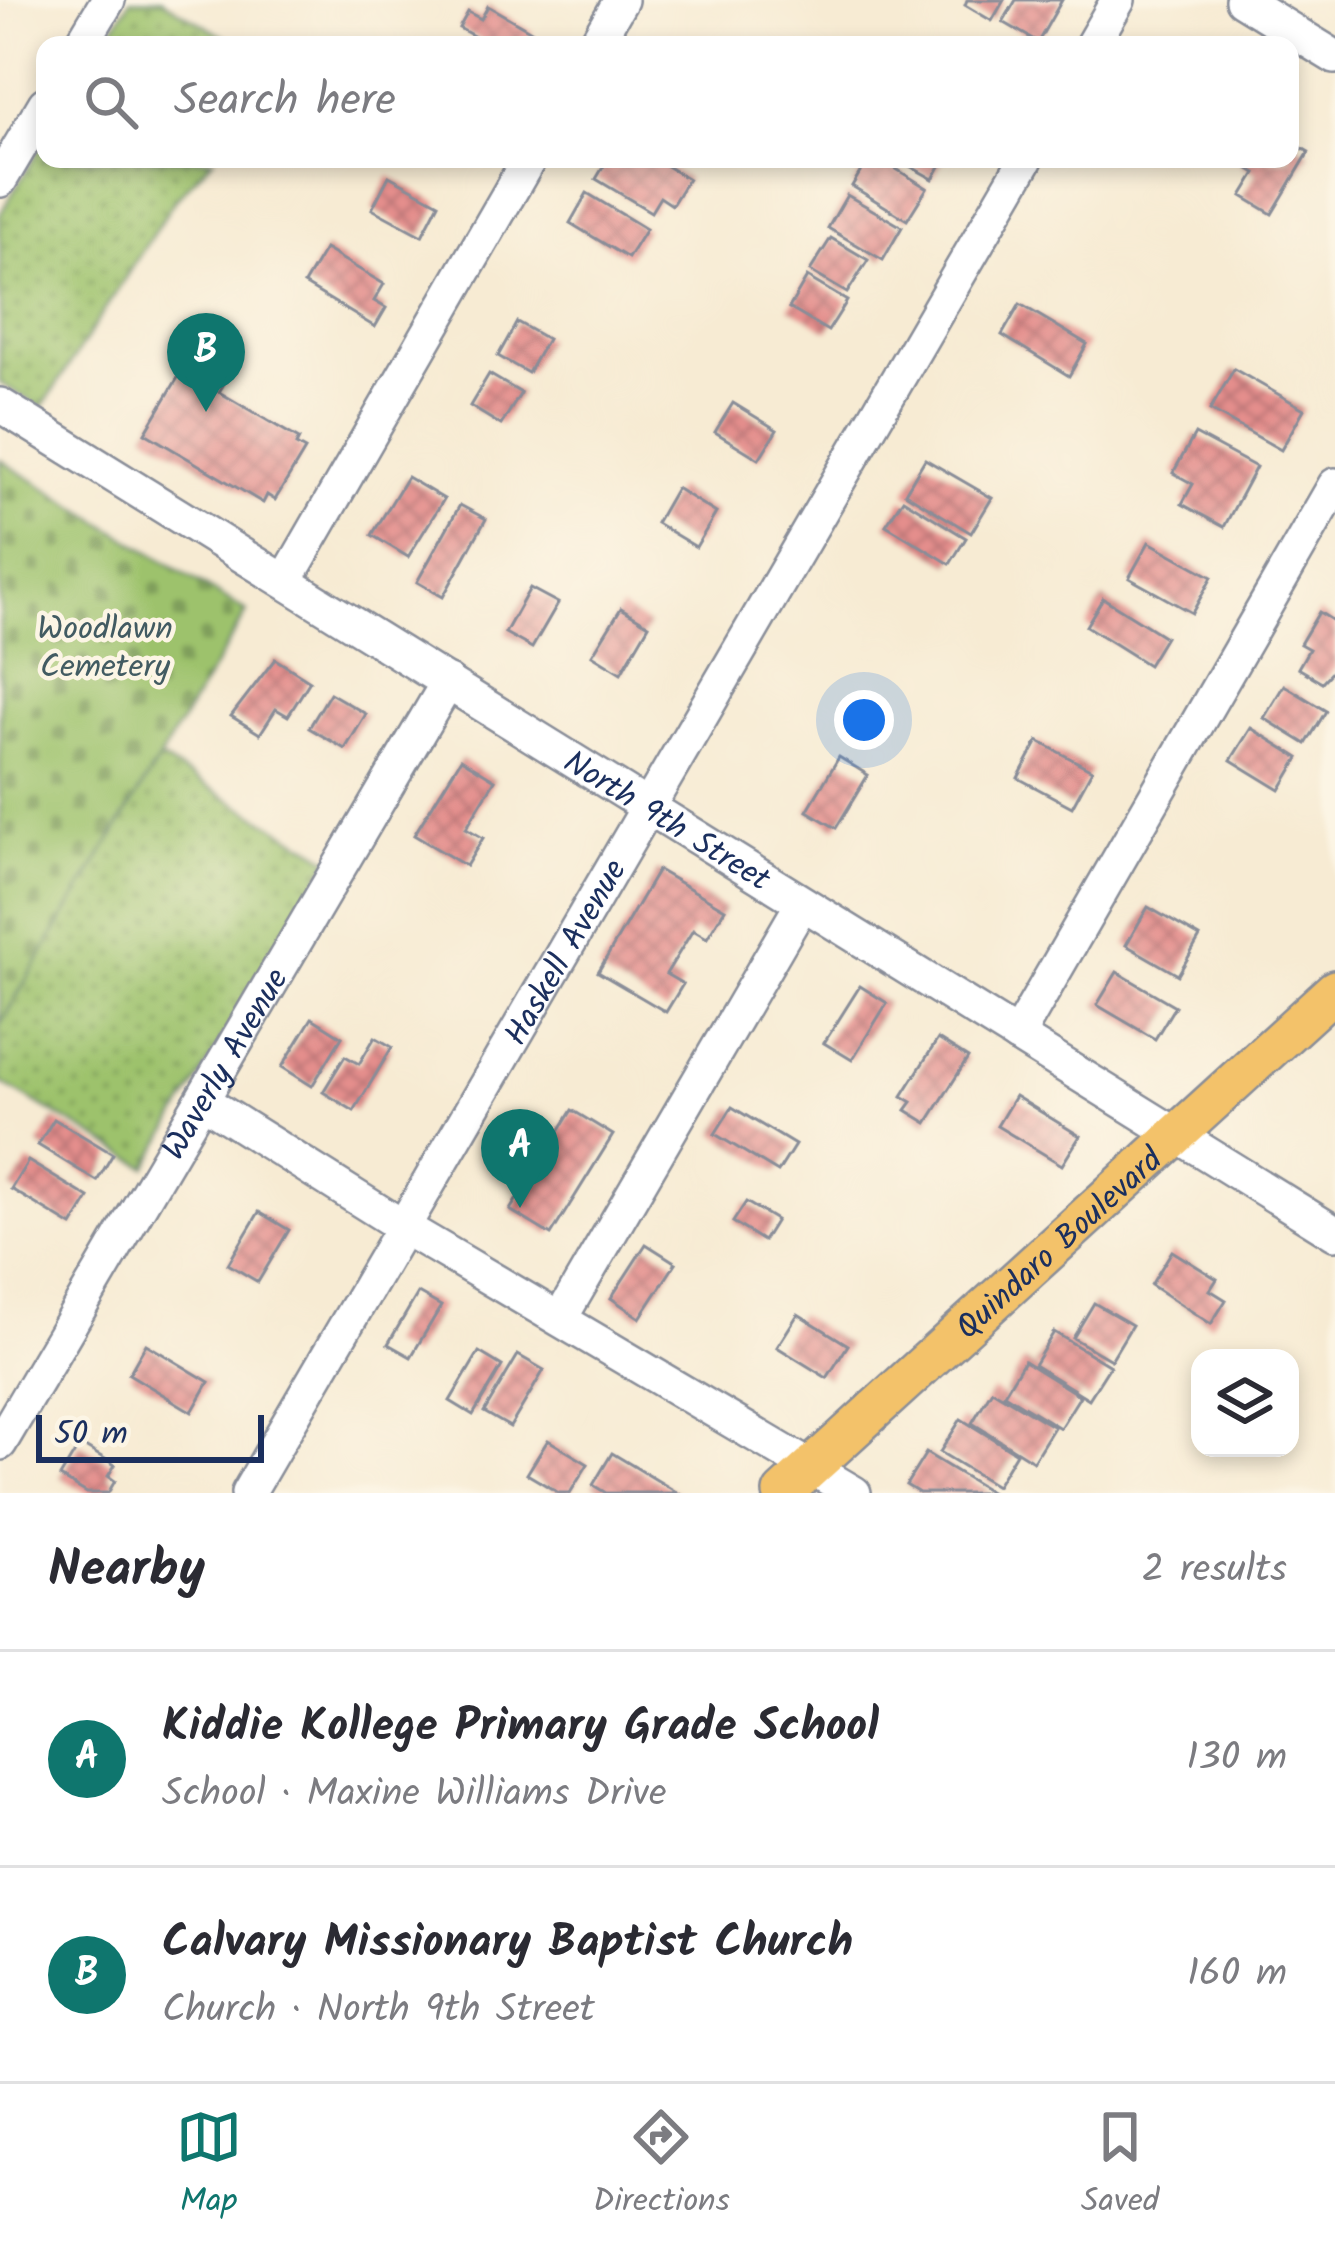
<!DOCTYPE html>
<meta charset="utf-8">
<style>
:root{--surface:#fff;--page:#f2f2f3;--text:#2b2b33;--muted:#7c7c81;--line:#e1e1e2;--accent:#0f766e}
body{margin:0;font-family:Kalam,sans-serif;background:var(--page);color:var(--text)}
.controls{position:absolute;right:36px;bottom:36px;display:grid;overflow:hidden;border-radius:24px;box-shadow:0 6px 18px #0003}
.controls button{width:108px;height:108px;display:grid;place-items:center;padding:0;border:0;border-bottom:3px solid var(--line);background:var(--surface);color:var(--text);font:60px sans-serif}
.scale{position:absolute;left:36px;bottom:30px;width:228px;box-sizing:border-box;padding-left:12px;border:6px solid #1b2f5e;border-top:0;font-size:33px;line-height:42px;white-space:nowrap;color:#1b2f5e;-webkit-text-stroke:9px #fcf5e5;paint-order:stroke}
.you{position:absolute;left:864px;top:720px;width:42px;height:42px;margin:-30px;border:9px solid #fff;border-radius:50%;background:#1a73e8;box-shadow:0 0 0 18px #1a73e833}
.badge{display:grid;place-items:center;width:78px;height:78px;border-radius:50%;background:var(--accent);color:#fff;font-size:39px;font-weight:700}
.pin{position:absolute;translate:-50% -99px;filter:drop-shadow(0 3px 6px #0008)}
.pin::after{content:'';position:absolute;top:63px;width:42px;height:36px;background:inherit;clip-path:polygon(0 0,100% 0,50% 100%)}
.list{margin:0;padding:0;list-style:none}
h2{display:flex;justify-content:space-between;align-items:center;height:156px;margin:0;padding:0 48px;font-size:51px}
h2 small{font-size:39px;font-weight:400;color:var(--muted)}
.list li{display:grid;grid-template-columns:78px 1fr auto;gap:36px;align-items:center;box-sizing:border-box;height:216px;padding:0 48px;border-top:3px solid var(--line)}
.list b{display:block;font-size:45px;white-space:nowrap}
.list p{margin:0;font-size:39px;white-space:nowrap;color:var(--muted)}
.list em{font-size:39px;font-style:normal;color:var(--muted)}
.icon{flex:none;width:66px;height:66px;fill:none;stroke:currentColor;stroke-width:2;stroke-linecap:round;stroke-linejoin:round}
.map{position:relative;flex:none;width:1335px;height:1493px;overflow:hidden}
.search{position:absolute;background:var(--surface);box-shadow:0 6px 18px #0003;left:36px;right:36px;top:36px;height:132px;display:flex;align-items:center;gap:30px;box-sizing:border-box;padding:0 42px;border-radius:24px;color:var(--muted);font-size:45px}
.sheet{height:588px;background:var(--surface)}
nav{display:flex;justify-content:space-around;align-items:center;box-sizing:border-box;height:168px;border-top:3px solid var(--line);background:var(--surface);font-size:33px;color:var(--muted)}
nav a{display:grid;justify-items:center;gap:6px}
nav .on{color:var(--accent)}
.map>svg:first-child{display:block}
.grass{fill:url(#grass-dots);stroke:#5c7865;stroke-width:3}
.cemetery{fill:url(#cemetery-stones);stroke:#5c7865;stroke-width:3}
.building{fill:url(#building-cross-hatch)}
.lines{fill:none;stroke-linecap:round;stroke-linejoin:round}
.minor-casing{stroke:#898d98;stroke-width:38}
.major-casing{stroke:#898d98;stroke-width:44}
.minor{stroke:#fff;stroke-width:33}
.major{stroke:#f3c26a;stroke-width:39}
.labels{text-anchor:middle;stroke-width:9;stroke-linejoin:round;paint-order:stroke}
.park-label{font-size:33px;fill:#425b62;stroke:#fcf5e5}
.street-label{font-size:33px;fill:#1b2f5e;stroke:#fcf5e5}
</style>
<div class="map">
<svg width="1335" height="1493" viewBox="0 0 1335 1493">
<defs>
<pattern id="grass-dots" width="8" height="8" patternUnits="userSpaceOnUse" patternTransform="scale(3)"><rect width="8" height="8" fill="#9dc26c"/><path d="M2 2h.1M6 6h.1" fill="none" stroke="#7f9e5c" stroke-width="1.8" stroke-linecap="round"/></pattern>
<pattern id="cemetery-stones" width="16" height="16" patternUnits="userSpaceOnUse" patternTransform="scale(3)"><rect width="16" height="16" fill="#9dc26c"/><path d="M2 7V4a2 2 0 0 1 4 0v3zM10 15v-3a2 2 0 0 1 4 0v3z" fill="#7f9e5c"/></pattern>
<pattern id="building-cross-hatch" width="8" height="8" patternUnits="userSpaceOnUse" patternTransform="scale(3)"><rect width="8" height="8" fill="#e48e8c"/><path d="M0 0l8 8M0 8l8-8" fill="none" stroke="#b87476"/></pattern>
</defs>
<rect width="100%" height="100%" fill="#fcf5e5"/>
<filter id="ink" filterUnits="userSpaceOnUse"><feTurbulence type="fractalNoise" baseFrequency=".00833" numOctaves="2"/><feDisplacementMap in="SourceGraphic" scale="24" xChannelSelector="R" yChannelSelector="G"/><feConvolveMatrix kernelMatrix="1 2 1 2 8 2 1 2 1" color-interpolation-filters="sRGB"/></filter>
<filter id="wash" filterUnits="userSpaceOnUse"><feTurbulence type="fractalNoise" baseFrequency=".004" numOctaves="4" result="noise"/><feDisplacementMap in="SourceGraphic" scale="48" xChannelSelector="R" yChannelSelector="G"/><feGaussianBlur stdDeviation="2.7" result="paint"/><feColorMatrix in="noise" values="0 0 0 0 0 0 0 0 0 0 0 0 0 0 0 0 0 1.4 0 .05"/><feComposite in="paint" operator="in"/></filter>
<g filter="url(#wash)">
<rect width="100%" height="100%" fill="#f7ebd3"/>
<g class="grass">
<path d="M130 0H162L238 45H103Z"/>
<path d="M45 140V159H213L174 201 42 408 0 383V214Z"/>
<path d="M159 758 330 859 147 1167 0 1082V1024Z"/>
</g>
<path class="cemetery" d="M0 460 247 612 0 1024Z"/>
<g id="blocks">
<g class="building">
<path d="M967 0H1004L992 21 965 5Z"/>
<path d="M1016 0H1062L1038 42 1003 22Z"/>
<path d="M488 6 533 32 526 45H490L459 28 468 12 481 19Z"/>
<path d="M1290 141 1309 152 1272 214 1242 196 1256 173 1241 164 1244 159H1290Z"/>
<path d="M608 159H655L688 179 672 205 660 197 651 212 596 179Z"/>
<path d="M868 159H880L927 188 907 220 852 186Z"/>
<path d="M897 159H944L933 179Z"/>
<path d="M389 176 439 203 422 236 372 209Z"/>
<path d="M587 193 646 229 628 258 570 223Z"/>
<path d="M847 195 902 227 883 260 828 228Z"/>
<path d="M831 238 868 260 847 293 810 271Z"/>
<path d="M325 249 384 284 374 301 386 308 375 327 304 284Z"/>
<path d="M807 277 847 301 828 331 789 308Z"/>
<path d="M1020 304 1087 344 1069 376 1002 335Z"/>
<path d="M517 322 547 339 528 373 498 356Z"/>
<path d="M205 332 242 354 219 392 299 439 296 445 305 450 275 500 267 495 263 503 145 433Z"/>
<path d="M1234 369 1304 409 1281 450 1210 410Z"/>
<path d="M489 374 521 393 501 425 470 406Z"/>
<path d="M733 403 777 430 759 459 715 432Z"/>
<path d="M1195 434 1256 467 1224 527 1182 504 1193 484 1173 473Z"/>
<path d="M925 459 992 498 971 533 905 493Z"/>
<path d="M407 477 444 499 408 557 372 535Z"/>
<path d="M676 488 716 513 696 547 656 523Z"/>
<path d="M903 499 966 538 950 564 886 525Z"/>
<path d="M460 505 486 519 443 597 417 582Z"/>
<path d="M1149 542 1212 577 1192 613 1129 578Z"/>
<path d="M530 588 558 603 532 648 505 633Z"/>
<path d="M1103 598 1165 637 1148 665 1086 626Z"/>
<path d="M621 608 649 625 621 673 592 655Z"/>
<path d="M1319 612 1335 622V668L1322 682 1298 668 1309 649 1300 644Z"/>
<path d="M275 659 310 681 288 716 276 709 260 734 231 716Z"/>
<path d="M1284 685 1326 711 1306 744 1264 718Z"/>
<path d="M330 693 366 714 345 749 309 728Z"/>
<path d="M1251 728 1299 758 1280 790 1231 760Z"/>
<path d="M1038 741 1092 770 1072 807 1018 778Z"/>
<path d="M839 757 868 775 836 828 807 811Z"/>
<path d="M461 759 495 780 466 828 483 838 466 866 414 835Z"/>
<path d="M658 870 725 909 707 938 693 930 666 974 683 984 666 1012 598 972Z"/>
<path d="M1148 907 1200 937 1178 975 1126 945Z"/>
<path d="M1117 972 1175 1006 1155 1039 1097 1005Z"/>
<path d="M860 986 887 1003 852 1060 824 1043Z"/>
<path d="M312 1018 342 1037 312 1086 282 1067Z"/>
<path d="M375 1037 392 1047 354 1111 323 1092 345 1056 359 1064Z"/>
<path d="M938 1039 968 1058 927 1123 906 1110 912 1102 902 1096Z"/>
<path d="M1015 1096 1080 1136 1062 1165 997 1126Z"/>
<path d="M732 1107 795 1145 778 1172 715 1134Z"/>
<path d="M572 1110 613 1135 551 1235 510 1210Z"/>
<path d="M54 1119 113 1154 97 1181 38 1145Z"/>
<path d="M28 1161 89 1198 72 1226 11 1189Z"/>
<path d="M746 1202 776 1220 763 1241 733 1222Z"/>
<path d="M259 1212 289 1230 258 1282 228 1264Z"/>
<path d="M646 1244 676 1263 640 1318 611 1298Z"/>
<path d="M1172 1251 1217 1279 1210 1290 1226 1300 1211 1324 1151 1285Z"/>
<path d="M418 1293 441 1306 411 1357 388 1344Z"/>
<path d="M1094 1303 1132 1325 1111 1360 1073 1338Z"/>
<path d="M798 1314 848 1345 827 1378 777 1347Z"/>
<path d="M1054 1332 1110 1366 1089 1399 1034 1365Z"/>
<path d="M146 1344 209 1382 192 1412 129 1374Z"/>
<path d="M479 1352 502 1366 473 1415 450 1401Z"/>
<path d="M518 1355 544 1370 510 1427 484 1412Z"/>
<path d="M1024 1361 1080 1396 1060 1428 1004 1394Z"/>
<path d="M992 1390 1054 1427 1033 1461 972 1423Z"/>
<path d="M961 1419 1016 1453 996 1486 940 1452Z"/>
<path d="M548 1440 588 1464 570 1493H559L527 1474Z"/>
<path d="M80 1444 115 1465 108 1476 115 1481 108 1493H87L60 1477Z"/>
<path d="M612 1453 678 1493H606L593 1485Z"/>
<path d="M926 1453 992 1493H919L906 1485Z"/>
</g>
</g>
</g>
<g filter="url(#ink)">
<use href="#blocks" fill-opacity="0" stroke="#898d98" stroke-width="3"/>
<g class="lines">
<defs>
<g id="minor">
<path d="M1242 0 1335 57"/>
<path d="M81 45 108 0"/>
<path d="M595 45 621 0"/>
<path d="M1092 45 1118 0"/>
<path d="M0 180 45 104"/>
<path id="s1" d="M0 405 1335 1233"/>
<path d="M286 580 529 159"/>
<path d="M1017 1036 1335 485"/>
<path d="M203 1101 405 1228 854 1493"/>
<path d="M560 1319 802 904"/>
<path id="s2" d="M0 1443 448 682"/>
<path id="s3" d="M248 1493 1026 159"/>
</g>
<g id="major">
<path id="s4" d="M783 1493 1335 990"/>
</g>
</defs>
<use href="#minor" class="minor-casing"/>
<use href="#major" class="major-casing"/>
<use href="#minor" class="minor"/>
<use href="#major" class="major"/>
</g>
</g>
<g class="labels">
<g class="park-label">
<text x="105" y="639">Woodlawn<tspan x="105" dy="38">Cemetery</tspan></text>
</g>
<g class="street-label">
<text dy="12" stroke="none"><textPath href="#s1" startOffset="786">North 9th Street</textPath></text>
<text dy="12" stroke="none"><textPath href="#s3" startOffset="627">Haskell Avenue</textPath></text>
<text dy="12" stroke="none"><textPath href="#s2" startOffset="441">Waverly Avenue</textPath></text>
<text dy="12" stroke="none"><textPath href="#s4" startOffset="372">Quindaro Boulevard</textPath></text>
</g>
</g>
</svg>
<div class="controls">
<button><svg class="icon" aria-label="layers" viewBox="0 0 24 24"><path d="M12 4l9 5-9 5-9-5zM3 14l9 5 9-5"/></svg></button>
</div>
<div class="scale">50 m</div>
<div class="you"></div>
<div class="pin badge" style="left:520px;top:1208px">A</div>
<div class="pin badge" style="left:206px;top:412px">B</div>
<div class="search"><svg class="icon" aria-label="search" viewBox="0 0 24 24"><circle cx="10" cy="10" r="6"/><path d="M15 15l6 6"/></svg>Search here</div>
</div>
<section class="sheet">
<h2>Nearby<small>2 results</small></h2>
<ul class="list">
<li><span class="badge">A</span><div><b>Kiddie Kollege Primary Grade School</b><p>School · Maxine Williams Drive</p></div><em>130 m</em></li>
<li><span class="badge">B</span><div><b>Calvary Missionary Baptist Church</b><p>Church · North 9th Street</p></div><em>160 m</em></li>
</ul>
</section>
<nav>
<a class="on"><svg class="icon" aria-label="map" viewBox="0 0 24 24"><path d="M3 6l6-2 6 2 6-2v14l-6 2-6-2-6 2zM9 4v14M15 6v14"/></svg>Map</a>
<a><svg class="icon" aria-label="directions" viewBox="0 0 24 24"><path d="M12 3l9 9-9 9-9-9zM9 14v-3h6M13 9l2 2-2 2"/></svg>Directions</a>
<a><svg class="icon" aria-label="saved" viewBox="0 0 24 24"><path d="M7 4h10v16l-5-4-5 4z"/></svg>Saved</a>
</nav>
